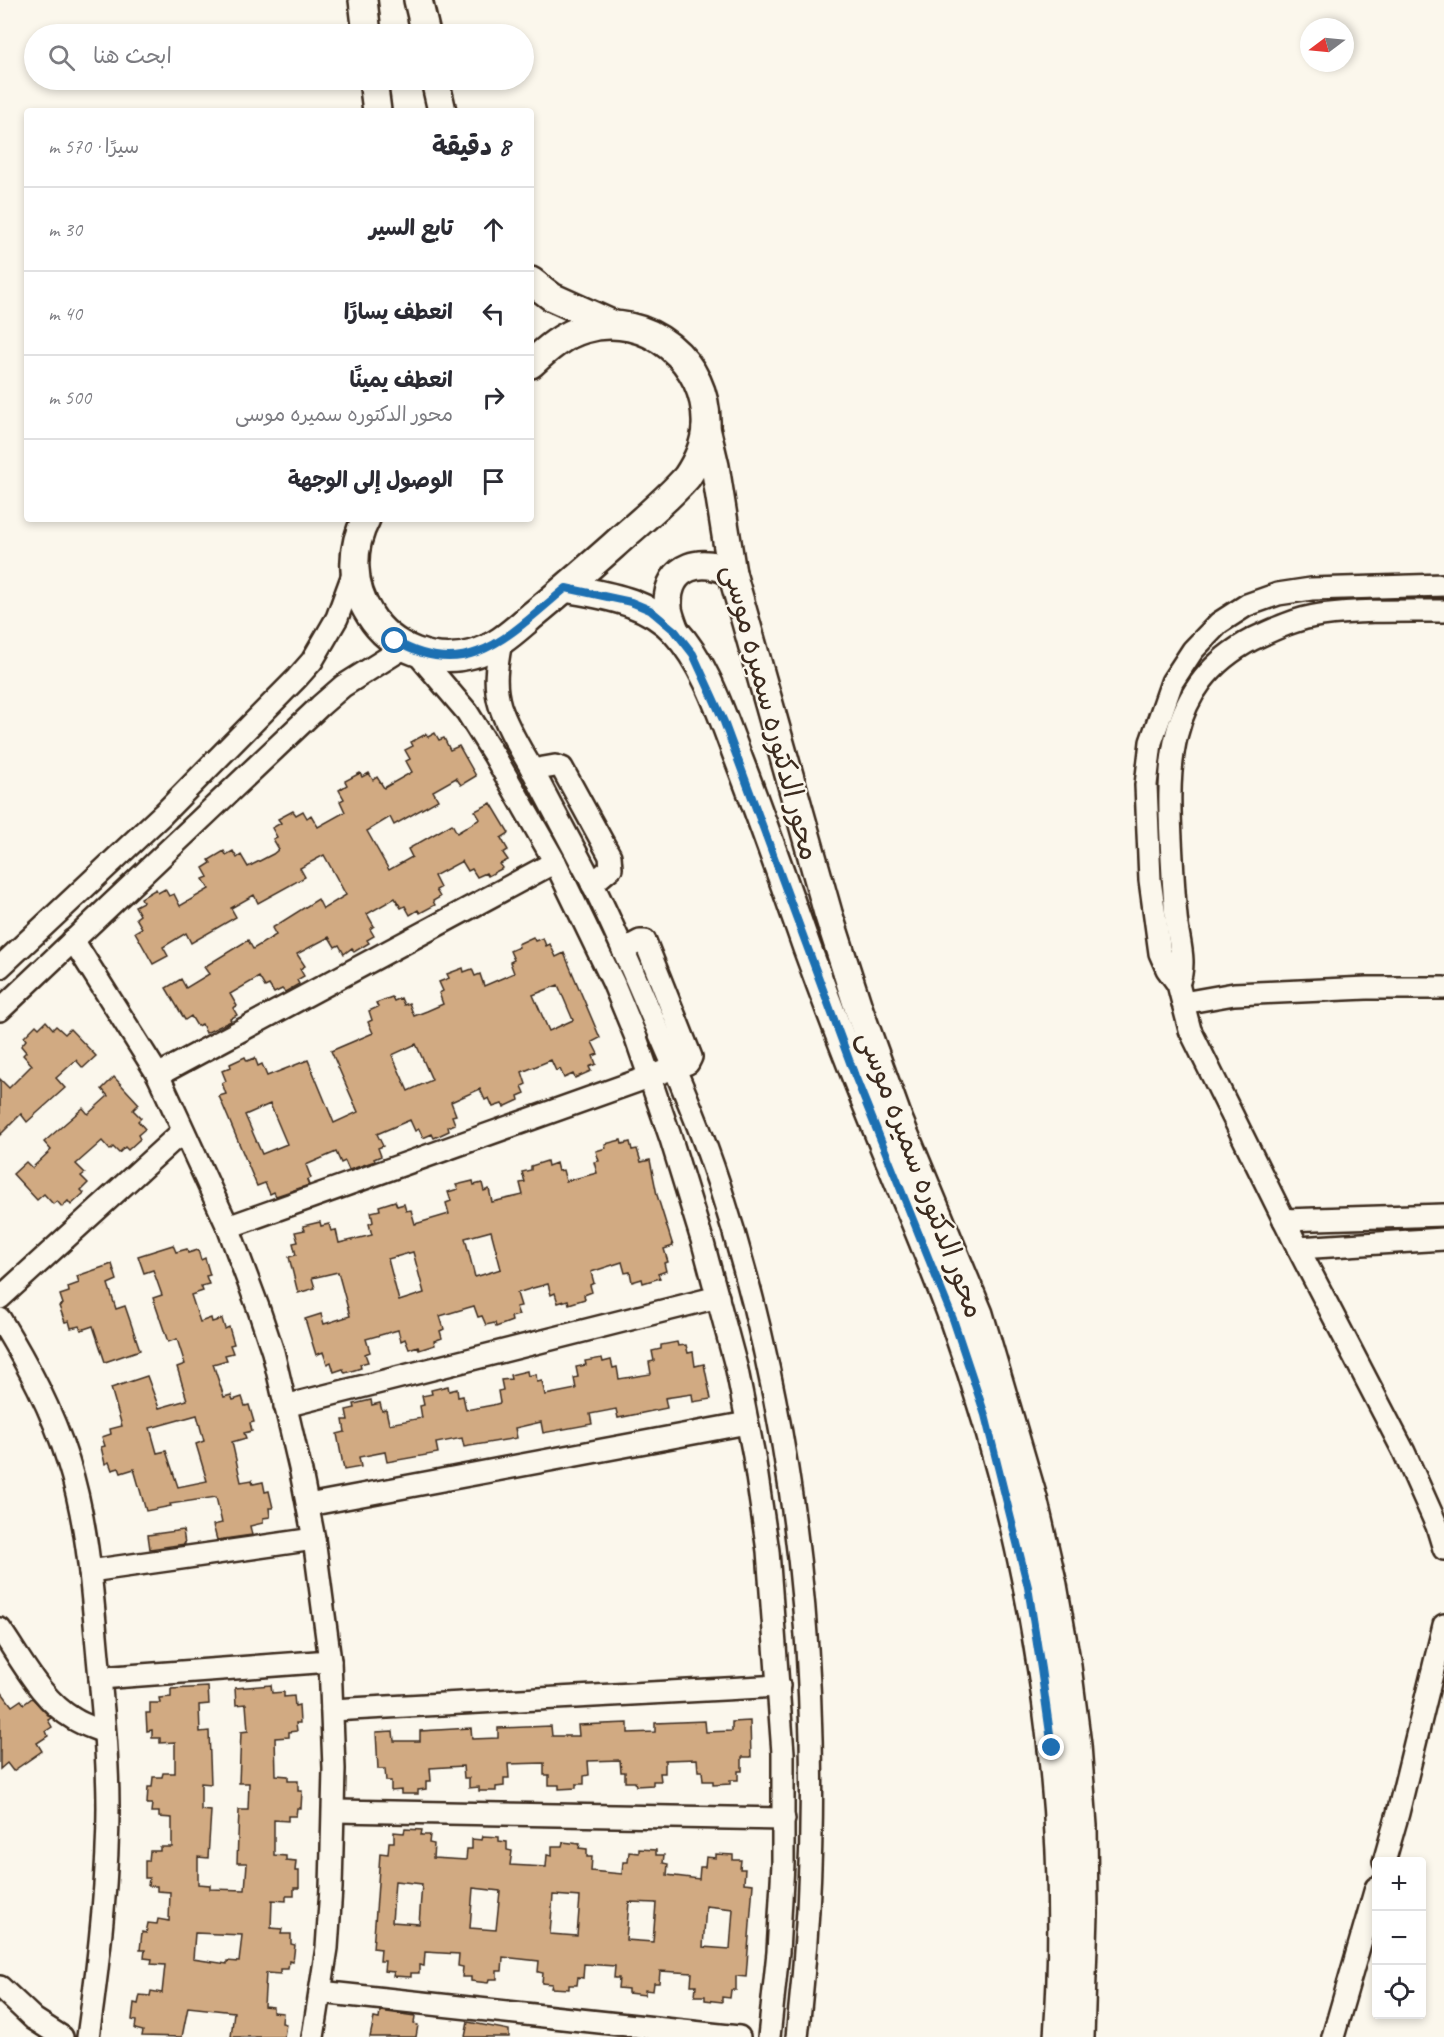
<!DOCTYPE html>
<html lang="ar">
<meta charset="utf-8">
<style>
:root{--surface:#fff;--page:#f7f7f7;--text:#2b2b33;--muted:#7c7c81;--line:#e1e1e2}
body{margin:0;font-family:Caveat,"Playpen Sans Arabic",sans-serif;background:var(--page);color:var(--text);direction:rtl}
.controls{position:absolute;right:18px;bottom:18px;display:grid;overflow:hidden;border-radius:6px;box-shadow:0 3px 9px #0003}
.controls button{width:54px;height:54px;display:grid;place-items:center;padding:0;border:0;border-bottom:2px solid var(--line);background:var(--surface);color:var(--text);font:30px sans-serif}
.compass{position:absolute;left:1300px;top:18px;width:54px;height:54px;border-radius:50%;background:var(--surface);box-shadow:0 3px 9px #0003;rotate:254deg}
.stop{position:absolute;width:18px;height:18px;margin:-14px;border:4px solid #1f6fb2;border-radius:50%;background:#fff}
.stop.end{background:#1f6fb2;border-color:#fff;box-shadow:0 2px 6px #0008}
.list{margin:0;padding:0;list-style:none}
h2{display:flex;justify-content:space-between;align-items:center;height:78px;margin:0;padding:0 24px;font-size:26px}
h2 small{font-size:20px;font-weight:400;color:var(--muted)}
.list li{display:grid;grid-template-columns:39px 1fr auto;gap:18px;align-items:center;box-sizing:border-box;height:84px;padding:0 24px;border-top:2px solid var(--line)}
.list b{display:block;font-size:22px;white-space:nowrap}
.list p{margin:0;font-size:20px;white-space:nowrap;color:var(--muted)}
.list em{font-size:20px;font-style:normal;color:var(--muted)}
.icon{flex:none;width:33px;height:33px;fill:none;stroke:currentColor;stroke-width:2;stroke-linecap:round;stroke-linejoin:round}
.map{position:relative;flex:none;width:1444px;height:2037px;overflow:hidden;direction:ltr}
.search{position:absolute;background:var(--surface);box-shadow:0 3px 9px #0003;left:24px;top:24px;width:510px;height:66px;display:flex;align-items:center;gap:15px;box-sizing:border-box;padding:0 21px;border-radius:33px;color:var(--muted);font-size:22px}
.panel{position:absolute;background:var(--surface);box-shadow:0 3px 9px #0003;left:24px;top:108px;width:510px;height:414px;border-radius:6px;direction:rtl}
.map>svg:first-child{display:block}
.building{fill:#d1aa82;stroke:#3b2a1e;stroke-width:1.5;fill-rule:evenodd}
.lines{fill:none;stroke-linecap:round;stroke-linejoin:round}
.minor-casing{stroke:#3b2a1e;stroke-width:26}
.major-casing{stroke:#3b2a1e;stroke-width:32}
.minor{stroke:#fbf7ec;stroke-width:21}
.major{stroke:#fbf7ec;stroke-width:27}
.route{stroke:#1f6fb2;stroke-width:8}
.labels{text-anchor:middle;stroke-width:4.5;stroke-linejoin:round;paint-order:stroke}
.street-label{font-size:28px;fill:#3b2a1e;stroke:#fbf7ec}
</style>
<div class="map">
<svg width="1444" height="2037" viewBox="0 0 1444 2037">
<rect width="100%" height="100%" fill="#fbf7ec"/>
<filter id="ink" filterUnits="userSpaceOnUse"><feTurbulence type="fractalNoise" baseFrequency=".0167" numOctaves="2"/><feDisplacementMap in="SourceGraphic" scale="12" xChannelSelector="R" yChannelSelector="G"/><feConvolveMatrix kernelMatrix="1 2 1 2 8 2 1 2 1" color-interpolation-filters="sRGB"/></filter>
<g filter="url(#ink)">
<g class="building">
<path d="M435 733 439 740 444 738 450 750 459 746 476 776 461 785 456 778 433 791 438 800 394 825 390 817 367 831 389 870 412 857 408 849 452 824 457 833 480 819 475 811 491 803 509 833 501 838 508 850 503 853 508 860 500 864 503 868 488 876 486 873 477 877 472 869 468 871 462 861 434 876 440 888 436 890 440 897 433 901 435 905 420 913 418 910 410 915 405 906 401 908 395 898 367 914 374 926 370 929 374 936 367 940 369 943 354 952 352 948 344 954 339 945 335 947 329 937 297 954 305 966 300 969 304 976 297 980 299 984 285 992 282 989 274 993 269 985 265 987 259 977 230 994 237 1006 233 1008 237 1015 230 1019 231 1021 206 1033 202 1024 197 1026 191 1016 185 1020 166 988 181 979 186 988 209 974 204 967 248 940 253 949 276 935 272 928 318 899 323 909 346 895 324 855 300 868 305 877 258 903 254 895 231 908 236 917 191 943 186 933 163 947 168 956 153 964 135 932 142 928 136 918 140 915 135 906 143 902 141 898 156 889 158 893 165 889 169 896 174 894 180 906 209 889 203 879 208 877 203 868 211 863 209 860 224 851 226 855 233 851 237 858 241 855 248 867 273 854 279 849 273 839 277 837 272 828 281 823 278 819 293 811 296 815 303 811 307 818 311 815 318 827 345 812 340 801 344 799 339 790 347 785 345 781 360 773 362 777 369 773 373 780 377 777 384 788 412 772 406 761 410 759 405 750 413 746 411 742 426 734 428 737Z"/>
<path d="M533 937 535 941 543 938 546 946 550 944 556 957 564 953 600 1038 592 1042 598 1054 593 1056 596 1064 589 1067 591 1071 575 1078 573 1074 564 1078 560 1069 556 1071 551 1060 522 1072 526 1084 522 1086 525 1093 518 1096 519 1100 504 1107 502 1104 493 1107 489 1098 485 1100 480 1089 451 1102 456 1115 452 1116 455 1124 448 1127 449 1131 434 1138 432 1134 423 1138 419 1129 415 1131 410 1120 377 1134 383 1146 378 1148 381 1156 374 1159 375 1161 349 1170 345 1161 341 1163 336 1152 306 1165 311 1178 307 1180 309 1185 276 1196 274 1192 270 1194 265 1183 257 1186 219 1096 226 1094 222 1083 226 1081 222 1071 231 1067 230 1064 245 1057 247 1061 255 1058 258 1066 262 1064 267 1076 308 1060 334 1123 358 1112 331 1051 373 1033 368 1022 372 1020 369 1011 378 1007 376 1003 392 997 394 1001 401 998 404 1005 409 1003 414 1016 427 1011 443 1004 439 993 443 991 439 982 449 978 447 974 463 968 464 972 472 969 475 976 480 974 484 986 514 973 510 962 514 960 510 951 519 947 518 944ZM558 985 573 1020 549 1031 533 995ZM416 1044 432 1080 408 1091 392 1055ZM270 1104 287 1144 262 1154 245 1115Z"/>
<path d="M46 1021 53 1029 56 1026 65 1034 70 1029 96 1056 83 1068 76 1060 56 1078 65 1088 27 1122 21 1114 0 1135V1079L9 1088 32 1065 23 1055 26 1052 21 1046 26 1040 24 1037 36 1025 39 1028Z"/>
<path d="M114 1077 139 1104 133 1110 141 1118 138 1121 145 1129 138 1135 140 1139 128 1150 125 1147 119 1153 113 1147 110 1150 102 1141 76 1164 85 1173 81 1176 88 1183 81 1190 84 1193 71 1205 68 1201 62 1207 57 1201 53 1204 44 1194 37 1200 13 1174 26 1162 32 1168 51 1150 44 1142 83 1108 88 1114 108 1096 102 1089Z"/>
<path d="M621 1140 622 1144 630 1142 632 1150 637 1149 641 1162 650 1160 657 1195 673 1246 664 1249 668 1262 664 1263 666 1271 658 1274 660 1278 643 1283 642 1279 632 1282 630 1272 625 1273 622 1262 591 1272 594 1283 590 1285 592 1292 584 1295 585 1299 569 1304 568 1300 558 1303 555 1293 551 1295 548 1284 533 1288 517 1293 521 1306 516 1307 519 1315 511 1317 512 1321 496 1327 495 1323 486 1325 482 1316 478 1317 474 1306 467 1308 440 1316 444 1329 440 1331 442 1338 434 1341 435 1345 419 1350 418 1346 409 1349 405 1339 401 1341 398 1330 366 1339 370 1352 365 1354 368 1362 360 1364 361 1368 345 1373 343 1369 334 1372 331 1362 327 1364 323 1352 316 1355 305 1319 321 1314 324 1324 350 1316 338 1272 312 1278 315 1288 298 1293 289 1257 296 1255 293 1243 298 1242 295 1232 305 1230 303 1226 320 1222 321 1226 329 1224 331 1231 336 1230 339 1243 372 1235 369 1224 373 1222 371 1212 380 1210 379 1206 395 1201 397 1206 404 1204 406 1211 411 1210 415 1224 449 1214 446 1203 451 1201 448 1192 458 1189 456 1185 473 1181 474 1185 482 1183 484 1191 489 1189 492 1202 523 1195 520 1183 525 1182 522 1172 531 1170V1166L547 1161 548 1166 556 1163 558 1171 563 1170 566 1181 597 1173 594 1162 599 1161 596 1151 606 1148 605 1144ZM491 1231 501 1269 475 1277 465 1238ZM413 1252 424 1293 399 1301 388 1259Z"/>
<path d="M173 1245 176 1252 187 1249 188 1253 198 1250 201 1260 205 1258 210 1275 206 1276 209 1284 201 1286 203 1291 191 1295 200 1322 211 1318 212 1322 222 1319 225 1329 229 1327 234 1344 230 1345 233 1353 225 1355 227 1360 213 1364 224 1397 231 1395 233 1400 242 1397 245 1406 249 1405 254 1422 250 1423 252 1431 244 1433 246 1438 232 1442 241 1482 252 1480 253 1484 263 1482 265 1492 269 1491 273 1508H269L270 1517 263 1518V1523L250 1526 252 1535 217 1540 213 1525 222 1523 216 1497 170 1504 171 1506 146 1511 134 1469 121 1473 119 1468 112 1470 109 1462 105 1464 101 1447 105 1446 102 1437 111 1434 110 1429 122 1426 111 1388 147 1376 159 1408 187 1400 177 1367 185 1364 177 1339 168 1342 153 1298 162 1295 153 1270 144 1273 138 1256ZM197 1415 204 1441 196 1444 207 1481 178 1487 166 1451 157 1453 150 1428Z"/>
<path d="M112 1264 117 1280 108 1284 116 1309 125 1306 140 1350 105 1362 93 1326 81 1330 79 1326 71 1328 69 1321 65 1322 59 1306 63 1304 60 1295 69 1292 68 1287 79 1283 77 1276Z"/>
<path d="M677 1342 678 1346 686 1345 688 1353 693 1352 695 1366 704 1364 711 1399 693 1402 692 1394 665 1398 667 1408 618 1418 616 1409 590 1414 592 1424 543 1433 541 1422 515 1428 517 1438 464 1447 462 1438 436 1443 438 1453 387 1462 385 1452 359 1457 361 1467 344 1470 337 1434 345 1432 343 1420H348L346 1410 355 1408 354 1404 371 1400 372 1405 380 1403 382 1411 386 1410 389 1424 422 1418 420 1406 424 1405 422 1396 432 1394 431 1390 448 1386 449 1391 457 1389 458 1397 463 1396 466 1410 493 1405 500 1403 498 1391 503 1390 501 1380 511 1379 510 1375 527 1371 528 1376 536 1374 537 1382 542 1381 545 1395 576 1389 574 1378 578 1377 576 1367 586 1365 585 1361 602 1358 603 1362 611 1360 613 1368 617 1367 619 1379 651 1374 649 1362 654 1361 652 1351 661 1349V1345Z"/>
<path d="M183 1530 185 1544 150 1549 148 1535Z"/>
<path d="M271 1685 272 1693 284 1692V1697L294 1696 295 1706 299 1705 300 1723H296L297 1731 289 1732V1737L275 1738 276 1775 288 1776V1781H298V1791H302L301 1808H297L296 1816H288V1821L274 1820V1855L286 1856V1860L296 1861 295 1871H299V1888H294V1896H286V1901L272 1900 271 1928 282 1929 281 1934H291V1944L295 1945 293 1962 289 1961 288 1969H280V1974L266 1973 264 2006 273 2007V2012L283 2013 282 2023 286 2024 284 2037H231L234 2012 188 2007 182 2037 142 2036 143 2031 135 2029 136 2021 132 2020 134 2003 138 2004 140 1995 150 1996 151 1991 162 1993 165 1965 151 1964 152 1959 144 1958 145 1950H140L142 1932 146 1933 148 1923 157 1924 158 1919 169 1921 170 1892 157 1891V1886H148L149 1878H145V1861H149L150 1851H160V1847H172V1818L159 1817V1812H151L152 1804H147L148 1787H152L153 1777H162L163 1773H175V1742L160 1743V1738H152V1730L147 1731 146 1713H150V1703H160L159 1698 171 1697V1689L208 1687 209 1704 199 1705 200 1732 209 1731 211 1784 201 1783V1810L211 1811 208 1858 198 1857V1884L210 1885V1889L245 1890 247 1863H237L239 1810H248L249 1783H239L241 1732 248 1731 246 1704 236 1705 235 1688ZM195 1933 242 1935 239 1962 227 1961V1964L193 1959Z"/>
<path d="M0 1690 12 1706 21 1700 24 1704 32 1698 51 1718 48 1720 52 1727 46 1731 48 1736 37 1743 42 1751 13 1771 7 1763 0 1769Z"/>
<path d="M705 1721 706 1732 732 1731V1722L750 1721 751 1757H742V1771H738V1780H730V1784L713 1785V1781H703L702 1771H698L697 1759 665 1760V1773H660L661 1781H653V1785L636 1786 635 1782H625V1772H621L620 1760 588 1761 589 1775 584 1776V1784H576V1788L559 1789V1785H549V1775H544V1763L508 1764 509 1778H504V1786L496 1787V1791H479V1787L469 1788V1778H464L463 1766 430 1768 431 1781H426V1789L418 1790V1794H401V1790L391 1791V1781H386L385 1769H378L376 1732 393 1731 394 1741H420V1731L471 1728 472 1739 498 1738V1728L551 1726 552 1736H579L578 1725 628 1723V1733L655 1732V1723Z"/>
<path d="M405 1829 422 1830 421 1835H430L429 1843 434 1844 433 1858 466 1860 467 1849H472V1839L482 1840 483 1836 499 1837V1841L507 1842V1850L512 1851 510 1865 546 1867 547 1855 552 1856V1846H562L563 1842 580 1844 579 1848 587 1849V1857H592L591 1871 622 1874 623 1862H628L629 1852 639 1853V1849L656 1850V1855H664L663 1863 668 1864 667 1875 699 1879 700 1867H705L706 1857 716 1858V1854L733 1855V1860H741L740 1869H745L744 1883 753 1884 746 1977 736 1976V1990H731L730 1998 722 1997V2002L705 2000V1996H695L696 1985H691L692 1973 660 1971 659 1983H654L653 1991 645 1990V1995L628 1993V1989L618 1988 619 1978H614L615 1966 584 1964 583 1978 578 1977 577 1985H569V1989L551 1988 552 1984 542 1983 543 1973 538 1972 539 1961 503 1957 502 1971H497V1979H489L488 1983 471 1981V1977H462L463 1967 458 1966 459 1954 425 1952 424 1966 419 1965V1973H411V1977L393 1976 394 1972 384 1971 385 1961H380L381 1949 373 1948 377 1898 380 1853 388 1854 389 1842H394V1832L404 1833ZM395 1881 422 1884 419 1924 392 1922ZM473 1888 500 1891 496 1930 470 1928ZM553 1895 580 1897 577 1936 550 1934ZM629 1902 656 1903 653 1942 626 1940ZM706 1906 733 1909 730 1949 703 1947Z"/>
<path d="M380 2011 415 2016 414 2024 418 2025 416 2037H370L374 2018 379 2019Z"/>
<path d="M468 2022 509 2030V2037H465Z"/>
</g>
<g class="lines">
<defs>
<g id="minor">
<path d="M1444 585 1311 589 1278 594 1247 605 1219 623 1193 650 1172 682 1151 742 1146 785 1150 880 1160 953 1167 969 1178 984 1190 1030 1298 1248 1404 1452 1437 1526 1444 1549"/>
<path d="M501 641C497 664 493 683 500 706 508 730 521 750 533 771 552 808 572 844 591 881 613 924 632 970 651 1014 676 1070 700 1126 719 1184 808 1458 830 1751 797 2037"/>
<path d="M415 651 467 712 494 755 555 862 613 982 635 1035 671 1139 703 1243 737 1370 754 1456 768 1551 783 1753V1864L778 1952 769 2037"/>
<path d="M532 770 555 766 562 768 610 856 611 868 592 884"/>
<path d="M73 940 158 1075 228 1227 259 1310 273 1352 301 1472 314 1539 330 1661 334 1769 331 1888 327 1948 313 2037"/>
<path d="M0 967 163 814 297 678 312 661 337 618 355 569"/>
<path d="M1178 984C1186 964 1180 946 1177 926 1175 909 1174 892 1173 876 1168 783 1157 689 1253 639 1274 629 1298 618 1321 615 1362 610 1403 611 1444 611"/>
<path d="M1183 1003 1234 994 1367 988H1444"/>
<path d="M0 1010 320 706 343 686 405 647"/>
<path d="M158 1075 555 862"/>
<path d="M1284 1220 1444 1215"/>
<path d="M228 1227 688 1063 691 1057 645 941H640L623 950"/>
<path d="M1298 1248 1444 1239"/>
<path d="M0 1298 183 1131"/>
<path d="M0 1319C28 1365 52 1410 68 1461 86 1517 91 1577 96 1635 101 1692 108 1750 108 1807 108 1884 99 1961 88 2037"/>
<path d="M285 1406 718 1297"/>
<path d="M308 1505 747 1423"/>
<path d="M90 1571 314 1539"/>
<path d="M0 1629C21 1659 41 1700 74 1719 83 1725 94 1728 104 1732"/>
<path d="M100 1678 330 1661"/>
<path d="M332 1710 779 1686"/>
<path d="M335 1811 784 1819"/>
<path d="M1384 1862 1398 1813 1444 1625"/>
<path d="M0 1987 34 2019 62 2037"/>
<path d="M320 1992 739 2037"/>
<path d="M1333 2037 1376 1888"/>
</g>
<g id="major">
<path d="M363 0 367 34"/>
<path d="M418 0 426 34"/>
<path d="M373 80 377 111"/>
<path d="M435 80 442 111"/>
<path d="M531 281 552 297 612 324"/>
<path d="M706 428 715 466 732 573 828 913 859 1010 899 1121 979 1314 1033 1498 1053 1585 1067 1666 1077 1745 1083 1826 1084 1914 1080 2037"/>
<path d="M366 519C350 549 351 586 370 615 391 649 435 665 473 654 497 648 515 630 534 614 561 592 587 569 613 546 638 523 665 502 687 477 697 462 705 445 706 427 709 362 647 310 584 329 563 335 547 349 531 364"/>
<path d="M566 588C606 596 646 600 675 631 707 666 722 716 739 760 763 822 785 885 807 948 829 1008 852 1068 876 1127 902 1191 930 1255 954 1321 1034 1544 1075 1800 1058 2037"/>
<path d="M675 631C672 622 667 612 668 603 668 565 703 556 732 573"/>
</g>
</defs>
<use href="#minor" class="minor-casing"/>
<use href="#major" class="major-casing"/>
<use href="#minor" class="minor"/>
<use href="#major" class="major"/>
</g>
</g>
<g class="lines" filter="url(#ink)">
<path class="route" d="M395 641C469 684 511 633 566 588L631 602 650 610 675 631 693 654 724 722 855 1076 953 1319 985 1415 1028 1587 1041 1669 1052 1748"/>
</g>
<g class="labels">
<g class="street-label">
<text transform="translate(772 712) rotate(75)" y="10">محور الدكتوره سميره موسى</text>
<text transform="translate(922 1174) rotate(69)" y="10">محور الدكتوره سميره موسى</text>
</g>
</g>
</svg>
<div class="controls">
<button>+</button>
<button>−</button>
<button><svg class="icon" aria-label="locate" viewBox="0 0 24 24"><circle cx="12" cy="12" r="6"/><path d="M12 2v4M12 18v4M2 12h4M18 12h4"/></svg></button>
</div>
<svg class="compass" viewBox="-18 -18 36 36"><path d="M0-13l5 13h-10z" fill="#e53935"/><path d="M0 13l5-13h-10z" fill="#7c7c81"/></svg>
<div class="stop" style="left:395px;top:641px"></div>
<div class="stop end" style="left:1052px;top:1748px"></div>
<div class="search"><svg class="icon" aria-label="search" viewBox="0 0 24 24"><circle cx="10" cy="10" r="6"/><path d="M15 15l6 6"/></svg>ابحث هنا</div>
<section class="panel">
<h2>8 دقيقة<small>سيرًا · 570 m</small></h2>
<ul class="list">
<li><svg class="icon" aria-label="ahead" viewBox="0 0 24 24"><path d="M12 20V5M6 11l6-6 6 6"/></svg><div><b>تابع السير</b></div><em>30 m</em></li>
<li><svg class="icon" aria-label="left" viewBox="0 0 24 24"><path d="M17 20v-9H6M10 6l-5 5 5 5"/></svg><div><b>انعطف يسارًا</b></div><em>40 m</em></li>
<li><svg class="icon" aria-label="right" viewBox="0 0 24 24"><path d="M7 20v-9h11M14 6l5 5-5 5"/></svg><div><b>انعطف يمينًا</b><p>محور الدكتوره سميره موسى</p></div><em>500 m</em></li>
<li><svg class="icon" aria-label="arrive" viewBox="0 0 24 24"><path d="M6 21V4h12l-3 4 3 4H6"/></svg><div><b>الوصول إلى الوجهة</b></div></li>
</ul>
</section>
</div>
